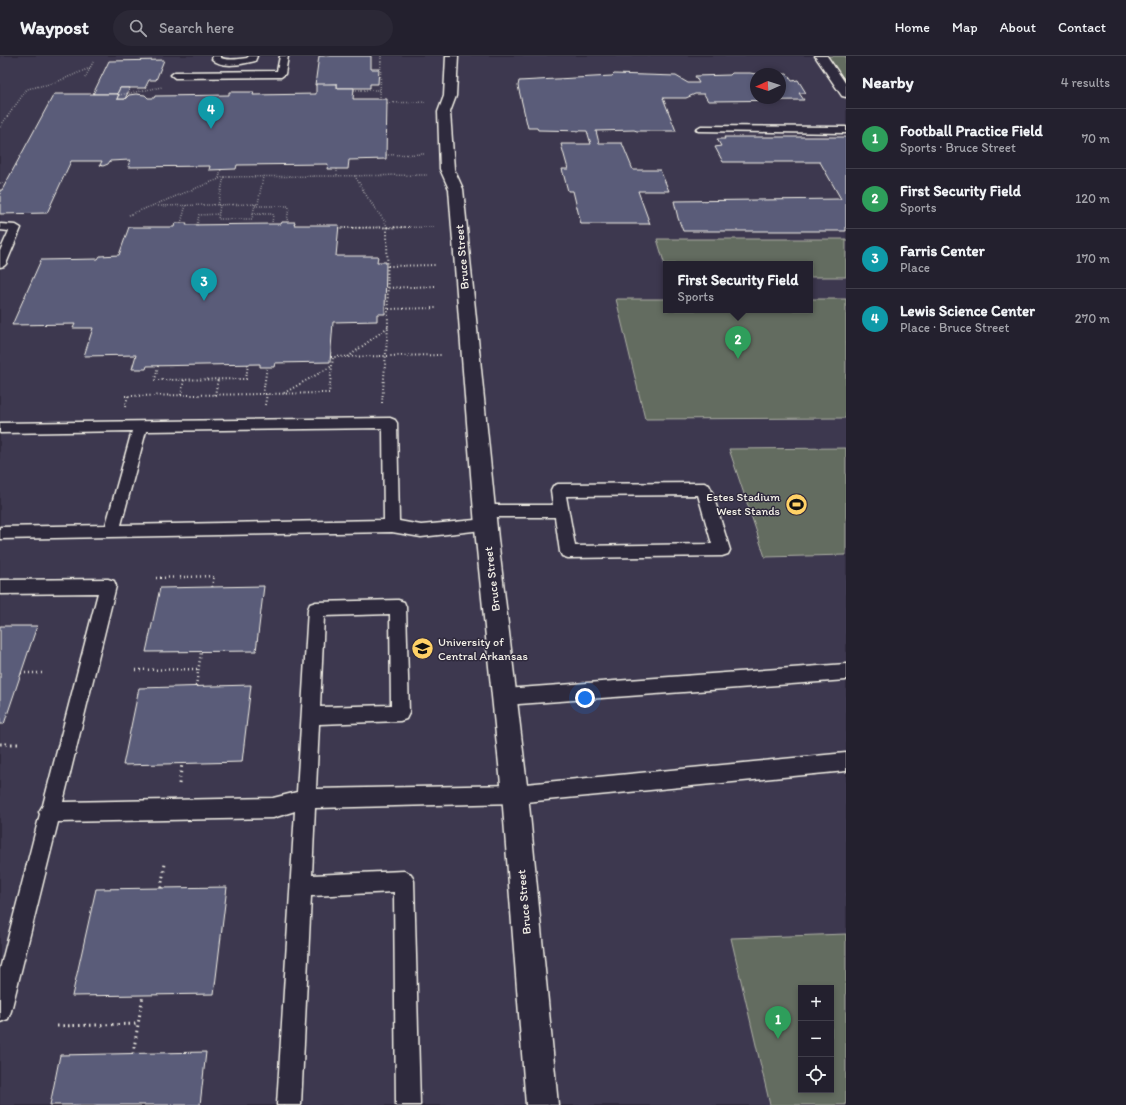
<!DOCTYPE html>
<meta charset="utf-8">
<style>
:root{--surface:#23202e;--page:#2b2836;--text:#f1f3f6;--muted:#a3a3aa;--line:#403e4a;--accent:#b45309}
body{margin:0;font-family:Itim,sans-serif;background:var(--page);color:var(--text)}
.controls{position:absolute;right:12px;bottom:12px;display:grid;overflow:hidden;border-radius:0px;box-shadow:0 2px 6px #0003}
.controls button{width:36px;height:36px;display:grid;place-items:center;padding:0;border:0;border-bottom:1px solid var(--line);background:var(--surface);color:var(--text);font:20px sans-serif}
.compass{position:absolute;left:750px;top:12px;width:36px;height:36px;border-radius:50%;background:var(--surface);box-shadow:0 2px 6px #0003;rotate:267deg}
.you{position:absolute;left:585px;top:642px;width:14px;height:14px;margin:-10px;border:3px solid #fff;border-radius:50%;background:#1a73e8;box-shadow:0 0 0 6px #1a73e833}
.badge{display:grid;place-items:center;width:26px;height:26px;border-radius:50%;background:var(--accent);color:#fff;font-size:13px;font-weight:700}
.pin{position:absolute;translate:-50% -33px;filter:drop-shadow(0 1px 2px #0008)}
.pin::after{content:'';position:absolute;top:21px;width:14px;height:12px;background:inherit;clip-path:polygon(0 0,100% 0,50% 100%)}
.popup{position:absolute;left:663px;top:205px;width:150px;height:52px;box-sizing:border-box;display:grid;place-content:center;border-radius:0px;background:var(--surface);filter:drop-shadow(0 1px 3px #0005);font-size:13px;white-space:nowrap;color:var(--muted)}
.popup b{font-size:15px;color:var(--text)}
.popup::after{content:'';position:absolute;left:50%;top:100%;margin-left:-8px;border:8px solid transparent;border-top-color:var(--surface)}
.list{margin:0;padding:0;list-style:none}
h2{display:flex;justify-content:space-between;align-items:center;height:52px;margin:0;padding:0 16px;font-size:17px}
h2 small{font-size:13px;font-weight:400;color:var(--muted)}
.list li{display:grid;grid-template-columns:26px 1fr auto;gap:12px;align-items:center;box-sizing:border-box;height:60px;padding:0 16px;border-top:1px solid var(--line)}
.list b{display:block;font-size:15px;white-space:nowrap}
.list p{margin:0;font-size:13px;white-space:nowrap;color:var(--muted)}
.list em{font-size:13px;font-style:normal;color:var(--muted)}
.icon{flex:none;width:22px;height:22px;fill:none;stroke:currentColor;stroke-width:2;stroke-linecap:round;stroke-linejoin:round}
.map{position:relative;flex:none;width:846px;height:1049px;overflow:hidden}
header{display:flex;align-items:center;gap:24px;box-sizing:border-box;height:56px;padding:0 20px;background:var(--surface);border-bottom:1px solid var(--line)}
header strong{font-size:19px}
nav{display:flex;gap:22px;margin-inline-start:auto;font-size:14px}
.search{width:280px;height:36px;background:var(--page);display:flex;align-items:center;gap:10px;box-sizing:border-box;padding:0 14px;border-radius:22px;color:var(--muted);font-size:15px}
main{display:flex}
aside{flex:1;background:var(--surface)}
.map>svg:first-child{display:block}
.built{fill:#3c394f;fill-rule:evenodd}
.green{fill:#646c60;stroke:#acaea4;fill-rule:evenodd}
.building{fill:#5a5c79;stroke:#f4f1e8}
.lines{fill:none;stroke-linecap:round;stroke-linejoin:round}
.service-casing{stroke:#f4f1e8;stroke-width:3}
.minor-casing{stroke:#f4f1e8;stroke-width:3}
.tertiary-casing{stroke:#f4f1e8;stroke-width:3}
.path-far3{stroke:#f4f1e8;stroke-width:1.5;stroke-dasharray:0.5 2;stroke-linecap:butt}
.path-far2{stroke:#f4f1e8;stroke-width:2;stroke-dasharray:1 2.5;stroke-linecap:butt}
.path-far1{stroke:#f4f1e8;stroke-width:2.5;stroke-dasharray:1 3;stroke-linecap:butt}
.path{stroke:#f4f1e8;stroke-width:3;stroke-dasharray:1.5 4;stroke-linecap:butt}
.service{fill:#2f2a3d;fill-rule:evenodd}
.minor{fill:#2f2a3d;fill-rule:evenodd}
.tertiary{fill:#2f2a3d;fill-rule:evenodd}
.labels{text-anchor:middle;stroke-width:3;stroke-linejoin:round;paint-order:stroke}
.street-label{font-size:12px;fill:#f4f1e8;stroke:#2f2a3d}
.poi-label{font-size:12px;fill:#f4f1e8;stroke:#2f2a3d;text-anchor:end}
</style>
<header>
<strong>Waypost</strong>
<div class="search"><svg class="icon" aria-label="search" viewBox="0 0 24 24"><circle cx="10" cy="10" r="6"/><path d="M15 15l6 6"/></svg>Search here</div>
<nav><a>Home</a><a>Map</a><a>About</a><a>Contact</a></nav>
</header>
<main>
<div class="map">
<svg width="846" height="1049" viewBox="0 0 846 1049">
<rect width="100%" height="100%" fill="#2f2a3d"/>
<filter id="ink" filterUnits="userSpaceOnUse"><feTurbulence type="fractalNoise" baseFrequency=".025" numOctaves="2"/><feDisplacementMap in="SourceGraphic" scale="8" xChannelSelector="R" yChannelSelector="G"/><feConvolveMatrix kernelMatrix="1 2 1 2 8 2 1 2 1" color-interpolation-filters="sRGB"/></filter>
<g filter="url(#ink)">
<path class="built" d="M0 0H846V1049H0ZM756 18H780V42H756ZM666 208H810V254H666ZM801 932H831V1034H801Z"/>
<g class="green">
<path d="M826 0H846V25Z"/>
<path d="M657 183H846V221H810V208H666V213Z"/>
<path d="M616 243H666V254H810V243H846V362L645 363Z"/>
<path d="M846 392V499L765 501 729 393Z"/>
<path d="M846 878V1049H770L731 882ZM801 932H831V1034H801Z"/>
</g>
<g class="building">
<path d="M319 0H371V13H379L378 28H370V32H337V28L315 29Z"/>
<path d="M164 4 156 24H149L145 32H120L117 38H93L109 5Z"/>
<path d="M732 17H750L756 18V42H780V18H787L792 25 798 24 806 37H799L804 44 708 45 704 38H695L686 42H663L676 75H637L634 74 596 75 599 87H622L633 114H660L669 135H638L650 168H581L573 135H568L562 113H568L561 88H591L587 75 538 74 537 72H528L518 30 519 25 612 20 614 18 676 20 688 27H699L695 20 730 19Z"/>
<path d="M316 28H337V32H354L353 43H387L386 103 349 104 348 113H327L328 108 237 109 236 113 209 114 210 110 128 111 130 104 110 105 108 108 103 110 100 109 102 105H71L47 157 0 158V134H2L54 38H119L117 43H125L129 39 136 38 145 39 148 42H154L155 40 229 39V36H254L253 39 316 38Z"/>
<path d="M120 32H130L125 43H117L119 38H117Z"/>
<path d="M724 81H846V175H683L678 162 674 145 841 143 820 106H723L715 91 721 90 717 83H725Z"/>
<path d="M282 166H295L294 169H339L336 200H378L377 206H386L385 258H377V265L333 266 330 306 275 307 274 311H260V308L147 310 146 313H132L136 299 84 300 93 272H73L75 268 12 269 41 204 98 203 100 200 119 199 129 171H174L175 167H187L186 169 272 168H281Z"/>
<path d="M264 530 256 595 146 596 160 532Z"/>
<path d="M0 570H37L4 668H0Z"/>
<path d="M251 629 242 706 123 709 139 632Z"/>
<path d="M227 831 214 938 72 940 96 833Z"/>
<path d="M206 996 200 1049H50L60 999Z"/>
</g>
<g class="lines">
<defs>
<g id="service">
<path d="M213 0H221V2C229 5 239 3 247 2L249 0H257L255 5C243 8 222 13 212 3Z"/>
<path d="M280 0H288L285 18 281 21 175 22 171 19 175 16 277 15Z"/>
<path d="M701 70 846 71V77L698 75 696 73Z"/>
<path d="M0 168 16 169 21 172 6 208 4 210 0 211V195L9 175 0 174Z"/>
<path d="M390 362 395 364 397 367 399 465 421 469 486 463 491 465 494 469 491 473 421 481 392 476 0 483V471L106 469 132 375 0 377V367ZM383 372 384 464 121 469 146 375Z"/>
<path d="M704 427 709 429 711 433 730 494 728 498 722 500 568 502 562 500 560 496 555 461H485L480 459 477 455 480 451 485 449H553L551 434 553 430 558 428ZM698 439 712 488 575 490 566 440Z"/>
<path d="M108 523 114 525 116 530 63 746 273 742 297 736 308 553 310 548 316 546 398 544 404 546 406 551 409 657 406 663 400 665 319 668 316 733 515 729 846 697V715L515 747 315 752 312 819 404 815 411 818 414 825 420 1049H396L394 836 311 840 301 1049H277L295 755 273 762 58 766 11 955 8 963 0 966V913L40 758 39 756 43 749 98 537 0 538V524ZM390 558 391 649 320 651 324 560Z"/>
<path d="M846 608V624L505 649 499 647 496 641 499 635 505 633Z"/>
</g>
<path id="minor" d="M815 0H827L846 28V41L842 40Z"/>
<path id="tertiary" d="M446 0H458L456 40 450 56 454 113 463 133 498 483 528 738 558 1049H526L502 738 476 483 449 133 440 113 438 56 444 40Z"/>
</defs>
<use href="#service" class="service-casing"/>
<use href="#minor" class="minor-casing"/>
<use href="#tertiary" class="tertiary-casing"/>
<g class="path-far3">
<path d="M85 22 93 6"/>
<path d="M354 34H380"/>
<path d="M119 39 162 31"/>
<path d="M380 43 381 0"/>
<path d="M387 47 427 46"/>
<path d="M0 71 27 33 54 27 90 12"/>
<path d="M386 99 424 98"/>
<path d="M337 113V120"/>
<path d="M355 120 369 144 386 167 387 172"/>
<path d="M219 122 221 113"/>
<path d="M0 127H3"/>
<path d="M218 149 224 121"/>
<path d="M220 149 218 163H252L255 148"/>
<path d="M156 150 258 148 263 121"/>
<path d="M255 150H289L287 166"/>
<path d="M253 158H273L272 168"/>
<path d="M129 159 224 121 427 119"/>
<path d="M181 167 186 149"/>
<path d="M197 169 199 159 219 158"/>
<path d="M338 172 435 171"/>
</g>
<g class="path-far2">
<path d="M338 172 411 171"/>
<path d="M388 210 437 209"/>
<path d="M385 232 437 230"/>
<path d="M389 253 438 252"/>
<path d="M331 301 441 299"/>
<path d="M348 301 388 271"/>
<path d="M158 310 155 324 246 323 248 308"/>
<path d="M284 337 332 310"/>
<path d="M263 338 267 311"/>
<path d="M181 339 184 324"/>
<path d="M215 339 218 323"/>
<path d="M125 340 329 337 333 301"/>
<path d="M382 347 388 271 387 171"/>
<path d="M265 349 267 338"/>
<path d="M125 351 128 340"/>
</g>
<g class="path-far1">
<path d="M156 522 214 520 212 531"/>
<path d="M136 614 198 613"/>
<path d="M21 617H43"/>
<path d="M196 630 201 596"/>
</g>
<g class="path">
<path d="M0 688H21"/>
<path d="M179 728 182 708"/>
<path d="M161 832 165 808"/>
<path d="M57 970 139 968"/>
<path d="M133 998 143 939"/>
</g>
<use href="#service" class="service"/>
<use href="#minor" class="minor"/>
<use href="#tertiary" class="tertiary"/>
</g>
</g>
<defs>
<symbol id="stadium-disc" viewBox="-11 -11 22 22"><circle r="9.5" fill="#ffd166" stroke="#2f2a3d"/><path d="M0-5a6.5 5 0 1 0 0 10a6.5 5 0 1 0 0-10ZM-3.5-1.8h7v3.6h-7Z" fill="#111"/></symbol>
<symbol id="university-disc" viewBox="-11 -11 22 22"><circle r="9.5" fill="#ffd166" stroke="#2f2a3d"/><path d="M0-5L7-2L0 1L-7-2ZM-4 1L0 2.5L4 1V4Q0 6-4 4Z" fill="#111"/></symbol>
</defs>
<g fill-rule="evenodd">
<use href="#stadium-disc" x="784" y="436" width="25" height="25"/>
<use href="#university-disc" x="410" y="580" width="25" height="25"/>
</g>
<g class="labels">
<g class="street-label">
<text transform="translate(462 201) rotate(-95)" y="4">Bruce Street</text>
<text transform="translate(492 523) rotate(-97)" y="4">Bruce Street</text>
<text transform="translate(524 846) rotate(-95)" y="4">Bruce Street</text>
</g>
<g class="poi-label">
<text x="780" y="445">Estes Stadium<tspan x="780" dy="14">West Stands</tspan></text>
<text x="438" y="590" text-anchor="start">University of<tspan x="438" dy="14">Central Arkansas</tspan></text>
</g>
</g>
</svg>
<div class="controls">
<button>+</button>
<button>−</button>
<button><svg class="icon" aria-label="locate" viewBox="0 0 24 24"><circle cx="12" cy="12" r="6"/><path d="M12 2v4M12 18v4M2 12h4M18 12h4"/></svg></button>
</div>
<svg class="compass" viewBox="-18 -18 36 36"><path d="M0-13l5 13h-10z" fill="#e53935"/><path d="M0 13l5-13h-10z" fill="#a3a3aa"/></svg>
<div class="you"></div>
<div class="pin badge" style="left:778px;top:983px;background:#2e9e5b">1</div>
<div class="pin badge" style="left:738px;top:303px;background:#2e9e5b">2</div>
<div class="popup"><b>First Security Field</b>Sports</div>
<div class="pin badge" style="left:204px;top:245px;background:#0f9aa8">3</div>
<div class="pin badge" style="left:211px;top:73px;background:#0f9aa8">4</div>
</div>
<aside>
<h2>Nearby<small>4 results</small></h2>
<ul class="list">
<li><span class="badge" style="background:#2e9e5b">1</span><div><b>Football Practice Field</b><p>Sports · Bruce Street</p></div><em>70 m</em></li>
<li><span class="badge" style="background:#2e9e5b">2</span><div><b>First Security Field</b><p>Sports</p></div><em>120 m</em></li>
<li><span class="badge" style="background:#0f9aa8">3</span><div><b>Farris Center</b><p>Place</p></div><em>170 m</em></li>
<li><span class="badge" style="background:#0f9aa8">4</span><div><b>Lewis Science Center</b><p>Place · Bruce Street</p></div><em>270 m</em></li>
</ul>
</aside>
</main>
